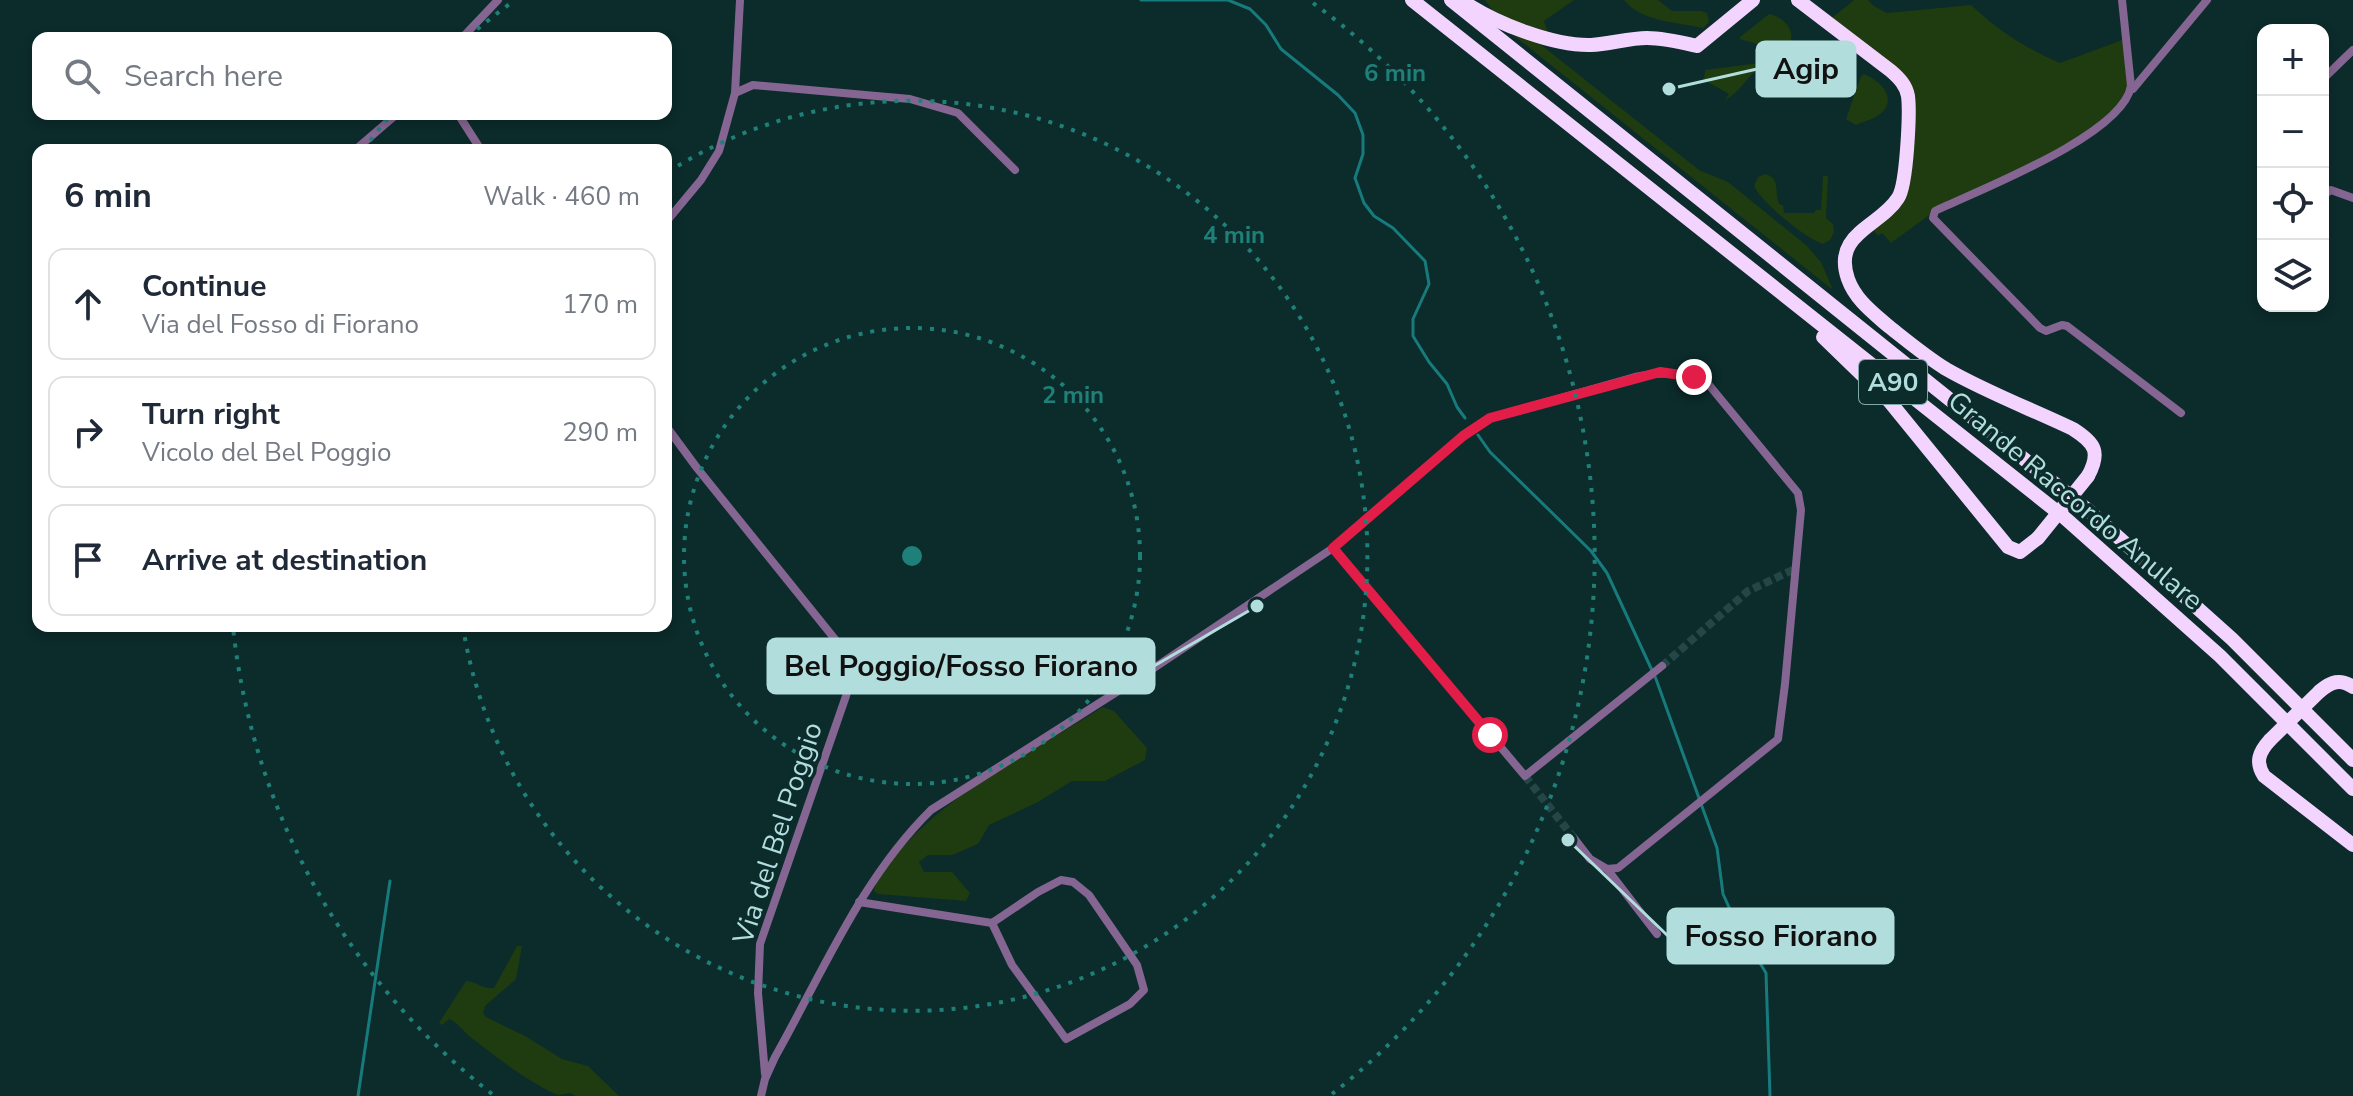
<!DOCTYPE html>
<meta charset="utf-8">
<style>
:root{--surface:#fff;--page:#f6f6f7;--text:#1f2937;--muted:#747a83;--line:#e0e1e3}
body{margin:0;font-family:"Nunito Sans",sans-serif;background:var(--page);color:var(--text)}
.controls{position:absolute;right:24px;top:24px;display:grid;overflow:hidden;border-radius:16px;box-shadow:0 4px 12px #0003}
.controls button{width:72px;height:72px;display:grid;place-items:center;padding:0;border:0;border-bottom:2px solid var(--line);background:var(--surface);color:var(--text);font:40px sans-serif}
.stop{position:absolute;width:24px;height:24px;margin:-18px;border:6px solid #e11d48;border-radius:50%;background:#fff}
.stop.end{background:#e11d48;border-color:#fff;box-shadow:0 2px 8px #0008}
.list{margin:0;padding:0;list-style:none}
h2{display:flex;justify-content:space-between;align-items:center;height:104px;margin:0;padding:0 32px;font-size:34px}
h2 small{font-size:26px;font-weight:400;color:var(--muted)}
.list li{display:grid;grid-template-columns:52px 1fr auto;gap:24px;align-items:center;box-sizing:border-box;height:112px;margin:0 16px 16px;padding:0 16px;border:2px solid var(--line);border-radius:16px}
.list b{display:block;font-size:30px;white-space:nowrap}
.list p{margin:0;font-size:26px;white-space:nowrap;color:var(--muted)}
.list em{font-size:26px;font-style:normal;color:var(--muted)}
.icon{flex:none;width:44px;height:44px;fill:none;stroke:currentColor;stroke-width:2;stroke-linecap:round;stroke-linejoin:round}
.map{position:relative;flex:none;width:2353px;height:1096px;overflow:hidden}
.search{position:absolute;background:var(--surface);box-shadow:0 4px 12px #0003;left:32px;top:32px;width:640px;height:88px;display:flex;align-items:center;gap:20px;box-sizing:border-box;padding:0 28px;border-radius:16px;color:var(--muted);font-size:30px}
.panel{position:absolute;background:var(--surface);box-shadow:0 4px 12px #0003;left:32px;top:144px;width:640px;height:488px;border-radius:16px}
.map>svg:first-child{display:block}
.green{fill:#1f3b10}
.lines{fill:none;stroke-linecap:round;stroke-linejoin:round}
.stream{stroke:#177b7d;stroke-width:3}
.street-tunnel{stroke:#254646;stroke-width:8;stroke-dasharray:8 4;stroke-linecap:butt}
.street{stroke:#856591;stroke-width:8}
.highway{stroke:#f3d4ff;stroke-width:14}
.highway-bridge{stroke:#f3d4ff;stroke-width:14}
.route{stroke:#e11d48;stroke-width:10}
.ring{fill:none;stroke:#1f8079;stroke-width:4;stroke-dasharray:4 8}
.labels{text-anchor:middle;stroke-width:7;stroke-linejoin:round;paint-order:stroke}
.shield{fill:#0c2b2b;stroke:#80a8a8;stroke-width:2}
.shield-label{font-size:26px;font-weight:bold;fill:#b2dddd}
.street-label{font-size:28px;fill:#b2dddd;stroke:#0c2b2b}
.centre{fill:#1f8079;stroke:#0c2b2b;stroke-width:4}
.ring-label{font-size:24px;text-anchor:middle;font-weight:bold;fill:#1f8079;stroke:#0c2b2b;stroke-width:7;stroke-linejoin:round;paint-order:stroke}
.leader{fill:none;stroke:#b2dddd;stroke-width:3}
.callout-dot{fill:#b2dddd;stroke:#0c2b2b;stroke-width:3}
.callout{fill:#b2dddd;stroke:#b2dddd;stroke-width:3}
.callout-label{font-size:30px;text-anchor:middle;font-weight:bold;fill:#111}
</style>
<div class="map">
<svg width="2353" height="1096" viewBox="0 0 2353 1096">
<rect width="100%" height="100%" fill="#0c2b2b"/>
<g class="green">
<path d="M1485 0H1574L1544 21 1548 32 1502 23Z"/>
<path d="M1624 0H1658L1672 11H1701L1707 13 1709 22 1703 28C1677 22 1641 22 1624 0Z"/>
<path d="M1854 0H1868L1874 6 1887 13 1971 5C2002 33 2022 46 2060 63L2125 39 2130 79 2123 104 2109 123 2077 143 1935 211 1891 243 1882 233 1878 236 1871 227 1899 198 1905 87 1827 22Z"/>
<path d="M1769 14C1789 18 1800 38 1783 52L1740 39V37Z"/>
<path d="M1507 30 1535 40 1699 170 1728 182 1806 245 1821 262 1833 290Z"/>
<path d="M1759 63 1763 65C1748 74 1741 92 1725 100L1729 94 1704 80 1705 70Z"/>
<path d="M1864 74C1877 79 1895 94 1885 109 1879 118 1865 121 1856 125L1846 119 1861 76Z"/>
<path d="M1765 174C1781 178 1774 191 1779 204L1783 205 1784 213H1814L1816 210H1821L1823 176H1828L1826 218 1833 224 1834 232 1830 240 1823 244C1806 239 1762 203 1754 186L1758 177Z"/>
<path d="M1103 707 1114 711 1147 748 1145 760 1105 781H1072L1038 802 989 825 978 844 952 855H928L919 862 924 872H952L970 893 966 901 878 894 874 891C875 880 882 873 889 864 941 795 1031 753 1103 707Z"/>
<path d="M517 946H522L516 979 485 1006 483 1013 486 1017 525 1036 562 1059 588 1066 619 1096H576L570 1093 558 1095C528 1082 499 1059 473 1039 464 1033 459 1023 449 1019L442 1025 439 1023 466 981C476 981 484 990 494 988Z"/>
</g>
<g class="lines">
<g class="stream">
<path d="M1141 0H1228L1250 9 1266 25 1281 49 1338 95 1355 113 1363 135V154L1355 178 1364 203 1374 216 1393 228 1425 261 1429 284 1413 319V336L1429 362 1447 384 1457 407 1465 418"/>
<path d="M1478 435 1490 452 1591 551 1607 573 1656 679 1717 848 1723 894 1738 927 1766 973 1770 1096"/>
<path d="M358 1096 390 881"/>
</g>
<g class="street-tunnel">
<path d="M1662 666 1748 591 1795 569"/>
<path d="M1525 776 1573 837"/>
</g>
<g class="street">
<path d="M740 0 735 93 753 85 910 99 958 113 1015 170"/>
<path d="M2122 0 2131 86C2123 135 1979 190 1935 211L1933 218 2040 328 2046 331 2062 325 2067 326 2181 413"/>
<path d="M462 38 498 0"/>
<path d="M2323 79 2353 50"/>
<path d="M2130 90 2133 89 2207 0"/>
<path d="M458 114 481 150"/>
<path d="M355 150 397 114"/>
<path d="M2323 195 2331 190 2353 198"/>
<path d="M666 222 701 180 719 151 735 93"/>
<path d="M666 426 697 468 834 638C854 664 854 664 846 696L760 944 758 993 765 1074"/>
<path d="M1333 548 1525 776 1662 666"/>
<path d="M1573 837 1590 859 1607 869 1657 934"/>
<path d="M859 902 992 923 1038 892 1061 880 1073 882 1089 895 1137 965 1144 990 1130 1004 1066 1039 1012 965 992 923"/>
<path d="M761 1096 765 1079 775 1057C823 972 861 879 931 810L1148 672 1333 548 1463 436 1490 418 1635 377C1663 371 1683 372 1709 385L1798 493 1801 510 1785 684 1778 739 1618 868 1607 869"/>
</g>
<g class="highway">
<path d="M1412 0 2065 518 2220 656 2353 789"/>
<path d="M1451 0 2089 511 2232 639 2353 760"/>
<path d="M1798 0 1891 71C1899 78 1906 85 1908 96 1910 112 1907 185 1898 198 1880 227 1832 233 1848 279 1855 299 1872 312 1887 325 1906 340 1925 356 1946 369 1986 392 2031 409 2073 429 2095 443 2101 452 2088 476"/>
<path d="M1467 4C1498 24 1554 46 1591 45 1610 44 1629 38 1647 38 1664 38 1680 42 1697 46L1753 0"/>
<path d="M1823 337 1890 402 2008 547 2020 552 2038 538"/>
<path d="M2320 691C2331 682 2340 678 2353 687"/>
<path d="M2270 740C2259 752 2255 762 2264 776L2353 845"/>
</g>
<g class="highway-bridge">
<path d="M2038 538 2088 476"/>
<path d="M2270 740 2320 691"/>
</g>
</g>
<g class="lines">
<path class="route" d="M1490 735 1333 548 1463 436 1490 418 1660 372 1694 377"/>
</g>
<g class="ring">
<circle cx="912" cy="556" r="228"/>
<path d="M668 172A455 455 0 1 1 463 627"/>
<path d="M492 1094A683 683 0 0 1 233 627M363 150A683 683 0 0 1 389 117M468 37A683 683 0 0 1 511 3M1313 3A683 683 0 0 1 1332 1094"/>
</g>
<g class="labels">
<rect class="shield" x="1859" y="360" width="68" height="44" rx="6"/>
<g class="shield-label">
<text x="1893" y="391">A90</text>
</g>
<g class="street-label">
<text transform="translate(2076 500) rotate(40)" y="10">Grande Raccordo Anulare</text>
<text transform="translate(777 833) rotate(-72)" y="10">Via del Bel Poggio</text>
</g>
</g>
<circle cx="912" cy="556" r="12" class="centre"/>
<g class="ring-label">
<text x="1395" y="81">6 min</text>
<text x="1234" y="243">4 min</text>
<text x="1073" y="403">2 min</text>
</g>
<path class="leader" d="M1669 89L1757 69M1257 606L1154 666M1568 840L1668 936"/>
<g class="callout-dot">
<circle cx="1669" cy="89" r="8"/>
<circle cx="1257" cy="606" r="8"/>
<circle cx="1568" cy="840" r="8"/>
</g>
<g class="callout">
<rect x="1757" y="42" width="98" height="54" rx="8"/>
<rect x="768" y="639" width="386" height="54" rx="8"/>
<rect x="1668" y="909" width="225" height="54" rx="8"/>
</g>
<g class="callout-label">
<text x="1806" y="79">Agip</text>
<text x="961" y="676">Bel Poggio/Fosso Fiorano</text>
<text x="1781" y="946">Fosso Fiorano</text>
</g>
</svg>
<div class="controls">
<button>+</button>
<button>−</button>
<button><svg class="icon" aria-label="locate" viewBox="0 0 24 24"><circle cx="12" cy="12" r="6"/><path d="M12 2v4M12 18v4M2 12h4M18 12h4"/></svg></button>
<button><svg class="icon" aria-label="layers" viewBox="0 0 24 24"><path d="M12 4l9 5-9 5-9-5zM3 14l9 5 9-5"/></svg></button>
</div>
<div class="stop" style="left:1490px;top:735px"></div>
<div class="stop end" style="left:1694px;top:377px"></div>
<div class="search"><svg class="icon" aria-label="search" viewBox="0 0 24 24"><circle cx="10" cy="10" r="6"/><path d="M15 15l6 6"/></svg>Search here</div>
<section class="panel">
<h2>6 min<small>Walk · 460 m</small></h2>
<ul class="list">
<li><svg class="icon" aria-label="ahead" viewBox="0 0 24 24"><path d="M12 20V5M6 11l6-6 6 6"/></svg><div><b>Continue</b><p>Via del Fosso di Fiorano</p></div><em>170 m</em></li>
<li><svg class="icon" aria-label="right" viewBox="0 0 24 24"><path d="M7 20v-9h11M14 6l5 5-5 5"/></svg><div><b>Turn right</b><p>Vicolo del Bel Poggio</p></div><em>290 m</em></li>
<li><svg class="icon" aria-label="arrive" viewBox="0 0 24 24"><path d="M6 21V4h12l-3 4 3 4H6"/></svg><div><b>Arrive at destination</b></div></li>
</ul>
</section>
</div>
